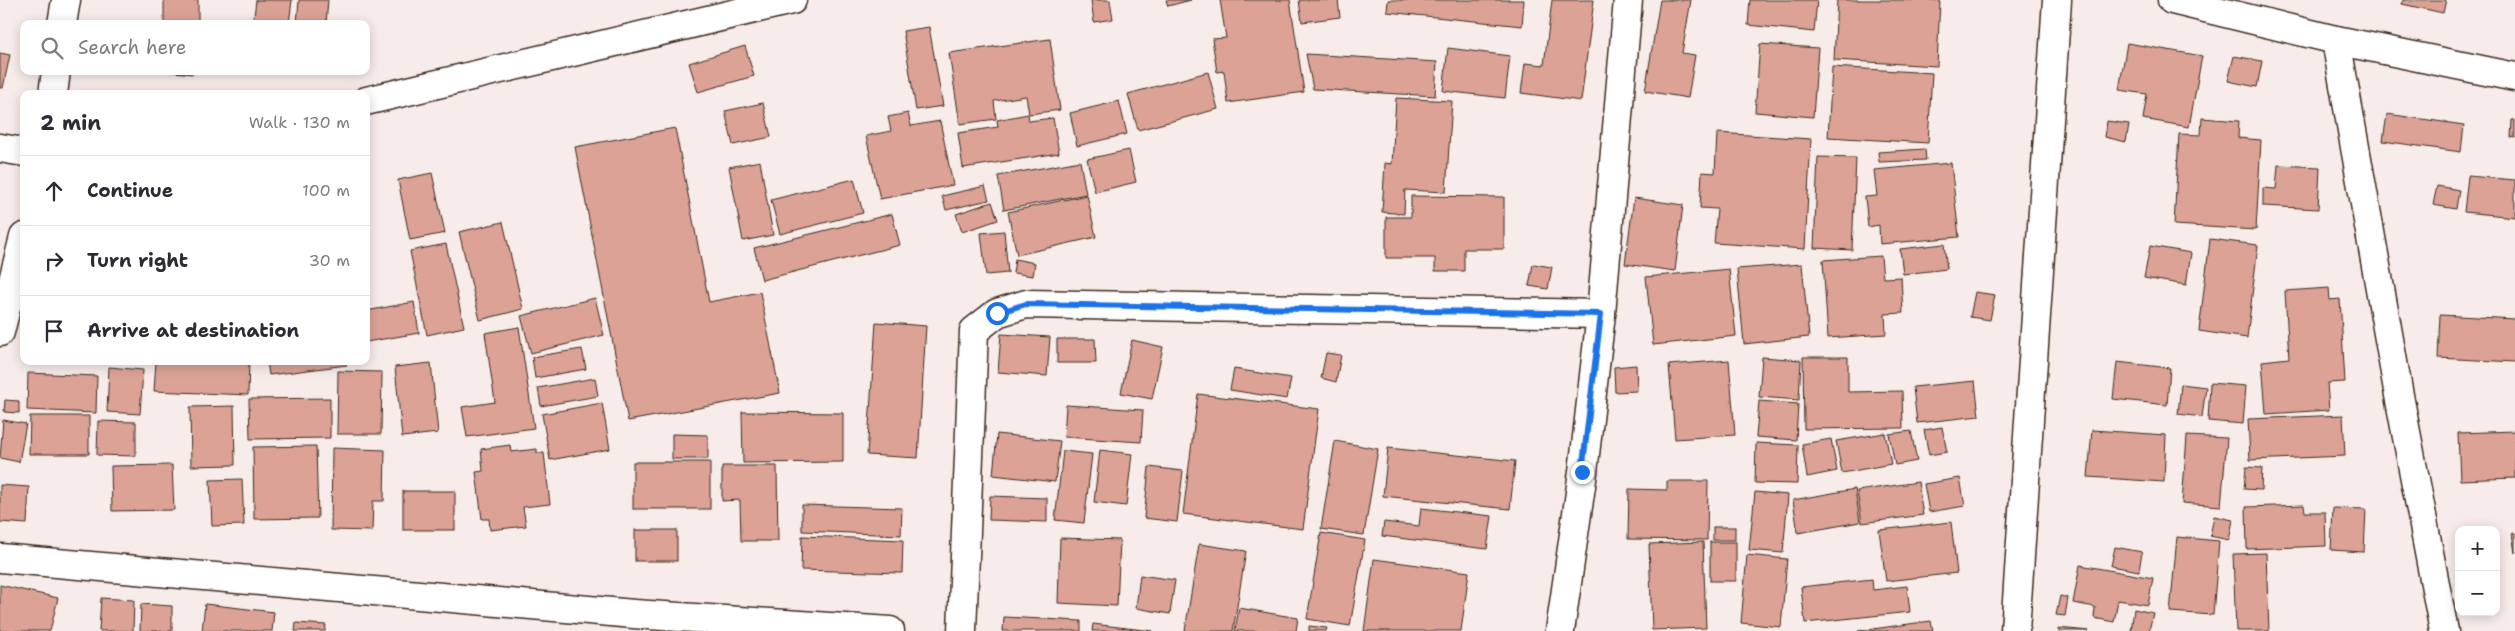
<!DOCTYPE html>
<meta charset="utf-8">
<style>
:root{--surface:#fff;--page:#f2f2f3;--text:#2b2b33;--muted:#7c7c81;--line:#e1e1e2}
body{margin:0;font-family:"Shantell Sans",sans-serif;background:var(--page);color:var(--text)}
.controls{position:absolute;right:15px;bottom:15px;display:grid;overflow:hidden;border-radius:10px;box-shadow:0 2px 12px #0003}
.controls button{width:45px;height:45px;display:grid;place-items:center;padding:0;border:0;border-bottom:1px solid var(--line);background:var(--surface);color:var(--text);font:25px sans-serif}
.stop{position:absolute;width:15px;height:15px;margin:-11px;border:4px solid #1a73e8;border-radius:50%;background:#fff}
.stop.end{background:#1a73e8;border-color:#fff;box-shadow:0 1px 5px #0008}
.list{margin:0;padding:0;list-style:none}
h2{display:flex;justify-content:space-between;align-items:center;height:65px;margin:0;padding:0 20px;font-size:21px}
h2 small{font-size:16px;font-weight:400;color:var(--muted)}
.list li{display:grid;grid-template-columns:32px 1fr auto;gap:15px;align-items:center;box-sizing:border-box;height:70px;padding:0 20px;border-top:1px solid var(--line)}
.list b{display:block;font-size:19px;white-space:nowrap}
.list em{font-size:16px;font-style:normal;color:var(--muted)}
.icon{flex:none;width:28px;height:28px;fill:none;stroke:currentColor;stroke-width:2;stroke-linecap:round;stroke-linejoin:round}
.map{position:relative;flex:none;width:2515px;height:631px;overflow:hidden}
.search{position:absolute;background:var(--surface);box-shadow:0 2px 12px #0003;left:20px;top:20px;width:350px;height:55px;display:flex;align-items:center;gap:12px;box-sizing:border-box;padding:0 18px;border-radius:10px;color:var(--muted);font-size:19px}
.panel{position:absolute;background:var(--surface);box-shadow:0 2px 12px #0003;left:20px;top:90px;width:350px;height:275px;border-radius:10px}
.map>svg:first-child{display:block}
.building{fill:#dba295;stroke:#3b2a1e}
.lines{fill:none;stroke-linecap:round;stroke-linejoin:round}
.minor-casing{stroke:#3b2a1e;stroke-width:31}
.minor{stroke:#fff;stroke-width:28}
.route{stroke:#1a73e8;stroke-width:6}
</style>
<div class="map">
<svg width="2515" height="631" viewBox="0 0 2515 631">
<rect width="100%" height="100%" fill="#f8ecea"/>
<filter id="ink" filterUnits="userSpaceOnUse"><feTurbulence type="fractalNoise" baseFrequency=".02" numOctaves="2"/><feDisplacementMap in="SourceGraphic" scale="10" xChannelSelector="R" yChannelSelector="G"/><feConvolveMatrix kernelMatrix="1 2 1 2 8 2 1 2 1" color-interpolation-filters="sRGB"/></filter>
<g filter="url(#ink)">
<g class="building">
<path d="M164 0H198V23L164 24Z"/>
<path d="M256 0H292L289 24H253Z"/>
<path d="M299 0H328L326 24H297Z"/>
<path d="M1091 0H1110L1113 19 1094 22Z"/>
<path d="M1166 0H1191L1168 6Z"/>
<path d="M1220 0H1290L1304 92 1228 103 1224 71 1217 72 1212 39 1226 38Z"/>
<path d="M1299 0H1338L1340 17 1302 22Z"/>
<path d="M1388 0H1524L1522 26 1387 12Z"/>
<path d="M1552 0H1594L1581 101 1521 93 1525 63 1544 65Z"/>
<path d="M1660 0H1691L1682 53 1695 55 1688 98 1645 91Z"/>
<path d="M1750 0H1817L1814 32 1748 25Z"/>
<path d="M1837 0H1940L1937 66 1834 60Z"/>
<path d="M2403 0H2446L2443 13 2402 4Z"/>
<path d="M929 27 943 106 916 110 903 31Z"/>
<path d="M1050 39 1060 110 1029 114 1026 96 994 101 996 119 960 124 949 53Z"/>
<path d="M2127 43 2202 56 2189 127 2143 119 2147 94 2119 90Z"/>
<path d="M1760 44 1818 48 1813 117 1755 112Z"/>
<path d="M745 46 754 76 698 92 689 63Z"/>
<path d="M1448 48 1510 56 1505 98 1443 91Z"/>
<path d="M0 53 10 55 3 88H0Z"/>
<path d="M1306 54 1437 62 1435 96 1313 89Z"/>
<path d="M2234 56 2262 61 2257 87 2228 81Z"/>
<path d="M1832 67 1932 73 1928 143 1828 137Z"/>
<path d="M162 71H193V74Z"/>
<path d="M1208 72 1218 109 1138 130 1128 94Z"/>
<path d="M1396 98 1452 101 1446 192 1405 190 1404 214 1382 212 1385 163 1392 164Z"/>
<path d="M1119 101 1127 134 1077 146 1070 113Z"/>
<path d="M763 103 771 137 733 145 725 111Z"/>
<path d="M908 113 911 126 940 121 953 185 880 199 866 136 891 131 888 117Z"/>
<path d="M1028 114 1029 121 1053 118 1059 153 963 168 958 133 998 127 997 120Z"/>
<path d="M2387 114 2464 125 2461 152 2383 141Z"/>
<path d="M2202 118 2239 121 2238 138 2261 140 2256 230 2174 225 2179 134 2201 135Z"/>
<path d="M2512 120H2515V138L2511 137Z"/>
<path d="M2107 121 2129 124 2126 142 2105 137Z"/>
<path d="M675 128 709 302 760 292 780 393 628 421 575 147Z"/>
<path d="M1717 133 1811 139 1805 249 1714 243 1717 209 1700 208 1702 172 1715 173Z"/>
<path d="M1925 149 1926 160 1879 162 1878 152Z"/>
<path d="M1129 150 1136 182 1095 192 1087 159Z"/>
<path d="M1818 157 1856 158 1852 250 1814 248Z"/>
<path d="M760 161 773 235 743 241 729 167Z"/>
<path d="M1080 161 1086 194 1004 210 998 176Z"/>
<path d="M1951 163 1959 237 1880 244 1879 225 1868 227 1865 197 1877 196 1874 170Z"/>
<path d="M2278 165 2320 167 2318 209 2263 206V188L2276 189Z"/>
<path d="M432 173 445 233 410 240 398 180Z"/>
<path d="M2468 176 2515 180V217L2464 212Z"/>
<path d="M854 179 863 213 780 234 771 200Z"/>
<path d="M985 186 989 200 946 210 942 196Z"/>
<path d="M2437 186 2459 190 2456 209 2433 205Z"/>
<path d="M1087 195 1096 237 1017 255 1008 212Z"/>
<path d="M1411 196 1504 197V249H1464V271H1435V258H1386V217H1411Z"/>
<path d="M1634 198 1683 205 1675 271 1625 264Z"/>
<path d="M992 202 998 220 962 232 956 214Z"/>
<path d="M892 214 900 245 762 280 754 248Z"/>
<path d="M503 222 523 309 480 320 459 232Z"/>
<path d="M1004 231 1008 273 986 275 981 233Z"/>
<path d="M2210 239 2258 245 2247 338 2199 331Z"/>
<path d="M446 244 464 327 427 335 410 251Z"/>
<path d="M1944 244 1947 269 1903 274 1900 249Z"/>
<path d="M2150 246 2191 253 2186 285 2144 278Z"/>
<path d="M1881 256 1883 278 1901 277 1903 313 1885 314 1886 334 1828 338 1823 260Z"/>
<path d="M1015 259 1035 263 1033 276 1013 273Z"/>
<path d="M1533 264 1552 267 1548 289 1529 286Z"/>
<path d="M1802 264 1809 337 1744 344 1737 269Z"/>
<path d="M1729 269 1736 336 1653 345 1646 277Z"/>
<path d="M2329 288 2330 300 2340 299 2345 382 2327 383 2329 410 2266 414 2262 361 2289 358 2285 291Z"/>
<path d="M1975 292 1995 295 1990 320 1970 317Z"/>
<path d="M595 298 604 335 531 353 521 316Z"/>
<path d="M414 302 419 333 366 342V311Z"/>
<path d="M2440 315 2515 319V362L2438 358Z"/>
<path d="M876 322 926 326 918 458 867 455Z"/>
<path d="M519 327 534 428 467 437 462 407 495 402 485 333Z"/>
<path d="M1001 334 1050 337 1047 376 998 372Z"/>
<path d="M1057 339H1095L1096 363H1057Z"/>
<path d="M1132 340 1163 347 1152 399 1121 393Z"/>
<path d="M582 349 586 369 535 378 532 357Z"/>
<path d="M1326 353 1341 355 1336 382 1321 378Z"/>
<path d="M1762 357 1801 360 1799 400 1759 397Z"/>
<path d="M1803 357H1848V392L1902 391 1903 428 1804 429Z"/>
<path d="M1729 360 1735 435 1675 439 1669 365Z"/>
<path d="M59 361H91V363Z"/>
<path d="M156 361H249L248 395 154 391Z"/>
<path d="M267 361H346L347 365 269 375Z"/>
<path d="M2117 362 2170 368 2167 405 2113 399Z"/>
<path d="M431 363 438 433 402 437 395 367Z"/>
<path d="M1636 365 1637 391 1615 392 1614 367Z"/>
<path d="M109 367 143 370 140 414 107 412Z"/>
<path d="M1234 369 1291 378 1287 399 1230 390Z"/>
<path d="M338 371 382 372 381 434H337Z"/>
<path d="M28 373 97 376 96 413 27 410Z"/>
<path d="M595 378 598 396 541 406 538 388Z"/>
<path d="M1975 381 1979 416 1917 423 1913 387Z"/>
<path d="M2210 383 2246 386 2243 424 2208 421Z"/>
<path d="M2181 384 2206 387 2202 417 2178 414Z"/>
<path d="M1198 394 1319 409 1303 529 1183 514Z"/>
<path d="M330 398V438L250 439 249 399Z"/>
<path d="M5 400 19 401V413L4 412Z"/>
<path d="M1759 401 1798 404 1796 440 1756 437Z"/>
<path d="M602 403 610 449 550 460 542 414Z"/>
<path d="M1066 405 1143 410 1141 442 1064 437Z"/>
<path d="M234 406 235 465 191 466 190 407Z"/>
<path d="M742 412 843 413V462L743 463Z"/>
<path d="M2343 415 2345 456 2250 460 2248 419Z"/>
<path d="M30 416H89V454H29Z"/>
<path d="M3 420 26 424 19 462 0 458Z"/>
<path d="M98 421 136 422V456L97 455Z"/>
<path d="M1942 427 1947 452 1929 455 1924 430Z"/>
<path d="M2092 430 2166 435 2164 482 2088 477Z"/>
<path d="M1911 431 1917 461 1895 465 1889 434Z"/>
<path d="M2515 431V478L2460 480 2458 433Z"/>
<path d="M1885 433 1891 464 1842 473 1836 441Z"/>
<path d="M672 434 708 435V459H672Z"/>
<path d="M997 434 1060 441 1055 482 993 475Z"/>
<path d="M2187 436 2227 438 2221 506 2182 503Z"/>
<path d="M1831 439 1837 471 1807 477 1802 444Z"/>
<path d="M1335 441 1378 449 1364 535 1321 529Z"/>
<path d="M1756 443 1798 445 1797 484 1755 483Z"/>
<path d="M510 445 511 452 537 449V453H544L550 504 523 507 526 526 490 530 489 519H482L476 472 483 471 481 449Z"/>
<path d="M316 446 318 518 254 519 253 447Z"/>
<path d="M332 448 385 450 384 501H373L372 531 331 530Z"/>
<path d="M1388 448 1515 461 1510 509 1383 496Z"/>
<path d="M1100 450 1132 454 1126 506 1094 502Z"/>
<path d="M1063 451 1092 454 1084 523 1055 520Z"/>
<rect x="633" y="462" width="77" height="47"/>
<path d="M172 465 174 510 112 511 111 466Z"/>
<path d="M722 466H777L778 541H741L740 500 722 501Z"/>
<path d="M1149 467 1183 471 1177 522 1144 518Z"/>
<path d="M2246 467 2262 468 2261 490 2244 489Z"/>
<path d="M1960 478 1965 506 1929 512 1924 484Z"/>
<path d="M242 479 244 525 212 526 210 480Z"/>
<path d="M1667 481H1708L1707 540 1628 539 1629 489 1667 490Z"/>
<path d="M1918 482 1923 515 1862 523 1857 491Z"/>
<path d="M0 485 29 487 27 524 0 522Z"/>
<path d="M1855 489 1860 522 1798 533 1793 500Z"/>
<rect x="403" y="491" width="52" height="39"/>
<path d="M1755 492 1788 495 1783 553 1749 550Z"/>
<path d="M990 496 1047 498V522L989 520Z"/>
<path d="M802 505 902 508 901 535 802 531Z"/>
<path d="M2304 505 2305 512H2325L2326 546 2247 549 2246 507Z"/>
<path d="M1421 508 1492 516 1487 549 1382 536 1384 522 1419 526Z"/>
<path d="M2333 508 2366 509 2364 552 2331 550Z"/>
<path d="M2214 516 2233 520 2229 540 2210 536Z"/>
<path d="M1951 522 1957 573 1886 581 1879 530Z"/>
<rect x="1713" y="527" width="22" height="13"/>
<rect x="635" y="530" width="42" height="31"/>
<path d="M1321 533 1365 540 1350 626 1307 619Z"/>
<path d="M2512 533H2515V553Z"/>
<path d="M802 536 903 540 902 573 801 570Z"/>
<path d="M2177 537 2219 541 2213 615 2170 612Z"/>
<path d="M1060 538 1120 540 1117 606 1058 603Z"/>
<path d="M1703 542 1706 628 1652 630 1649 544Z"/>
<rect x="1710" y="542" width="26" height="39"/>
<path d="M1199 544 1246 551 1233 631H1185Z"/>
<path d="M2115 547 2142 552 2139 571 2111 566Z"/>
<path d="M2266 553 2269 631H2236L2233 554Z"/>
<path d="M1747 555 1787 559 1781 627 1741 623Z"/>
<path d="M1374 559 1469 572 1461 631H1364Z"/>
<path d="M2080 565 2153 578 2148 605 2118 600 2114 622 2094 618 2095 607 2073 603Z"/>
<path d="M1140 575 1175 580 1170 614 1136 608Z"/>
<path d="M1872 579 1873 590 1907 586 1910 612 1805 623 1801 587Z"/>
<path d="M0 585 58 598 50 631H0Z"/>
<path d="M2060 596 2068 598 2065 616 2056 615Z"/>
<path d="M101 598 134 600 133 631H99Z"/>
<path d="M141 604 172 606V631H140Z"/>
<path d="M205 604 274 612 272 631H202Z"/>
<path d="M1239 608 1298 618 1296 631H1235Z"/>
<path d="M2134 609 2153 613 2149 631H2131Z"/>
<path d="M1004 617 1081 621V631H1003Z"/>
<path d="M1931 621 1933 631H1858Z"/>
<path d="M296 623 326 625 325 631H295Z"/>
<path d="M1093 624 1153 631H1092Z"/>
<path d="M1309 626 1327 628 1326 631H1309Z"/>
<path d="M2058 628 2089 631H2058Z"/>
</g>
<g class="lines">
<defs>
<g id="minor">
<path d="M2172 0 2336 40 2515 77"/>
<path d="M62 24 66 0"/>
<path d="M2336 40 2398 390 2444 631"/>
<path d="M53 94 56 71"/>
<path d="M366 101 792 0"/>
<path d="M0 148 24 152"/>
<path d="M0 332 24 237"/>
<path d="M0 558 634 614 890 631"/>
<path d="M962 631 974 331 997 313 1026 304 1601 314"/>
<path d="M1560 631 1583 472 1601 314 1628 0"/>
<path d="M2015 631 2057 0"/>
</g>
</defs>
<use href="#minor" class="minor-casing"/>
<use href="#minor" class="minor"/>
</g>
</g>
<g class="lines" filter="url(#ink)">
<path class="route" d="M997 313 1026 304 1601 314 1582 472"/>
</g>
</svg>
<div class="controls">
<button>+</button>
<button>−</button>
</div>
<div class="stop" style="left:997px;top:313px"></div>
<div class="stop end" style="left:1582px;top:472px"></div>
<div class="search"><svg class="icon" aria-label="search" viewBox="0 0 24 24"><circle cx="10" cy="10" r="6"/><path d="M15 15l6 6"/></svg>Search here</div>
<section class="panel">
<h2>2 min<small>Walk · 130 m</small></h2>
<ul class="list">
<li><svg class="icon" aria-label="ahead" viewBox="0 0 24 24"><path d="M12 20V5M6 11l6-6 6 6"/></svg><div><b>Continue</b></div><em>100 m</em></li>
<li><svg class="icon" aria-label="right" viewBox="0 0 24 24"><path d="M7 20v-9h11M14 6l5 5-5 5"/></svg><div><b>Turn right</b></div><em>30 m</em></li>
<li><svg class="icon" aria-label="arrive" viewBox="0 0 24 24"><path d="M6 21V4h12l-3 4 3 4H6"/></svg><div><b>Arrive at destination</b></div></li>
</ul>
</section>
</div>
